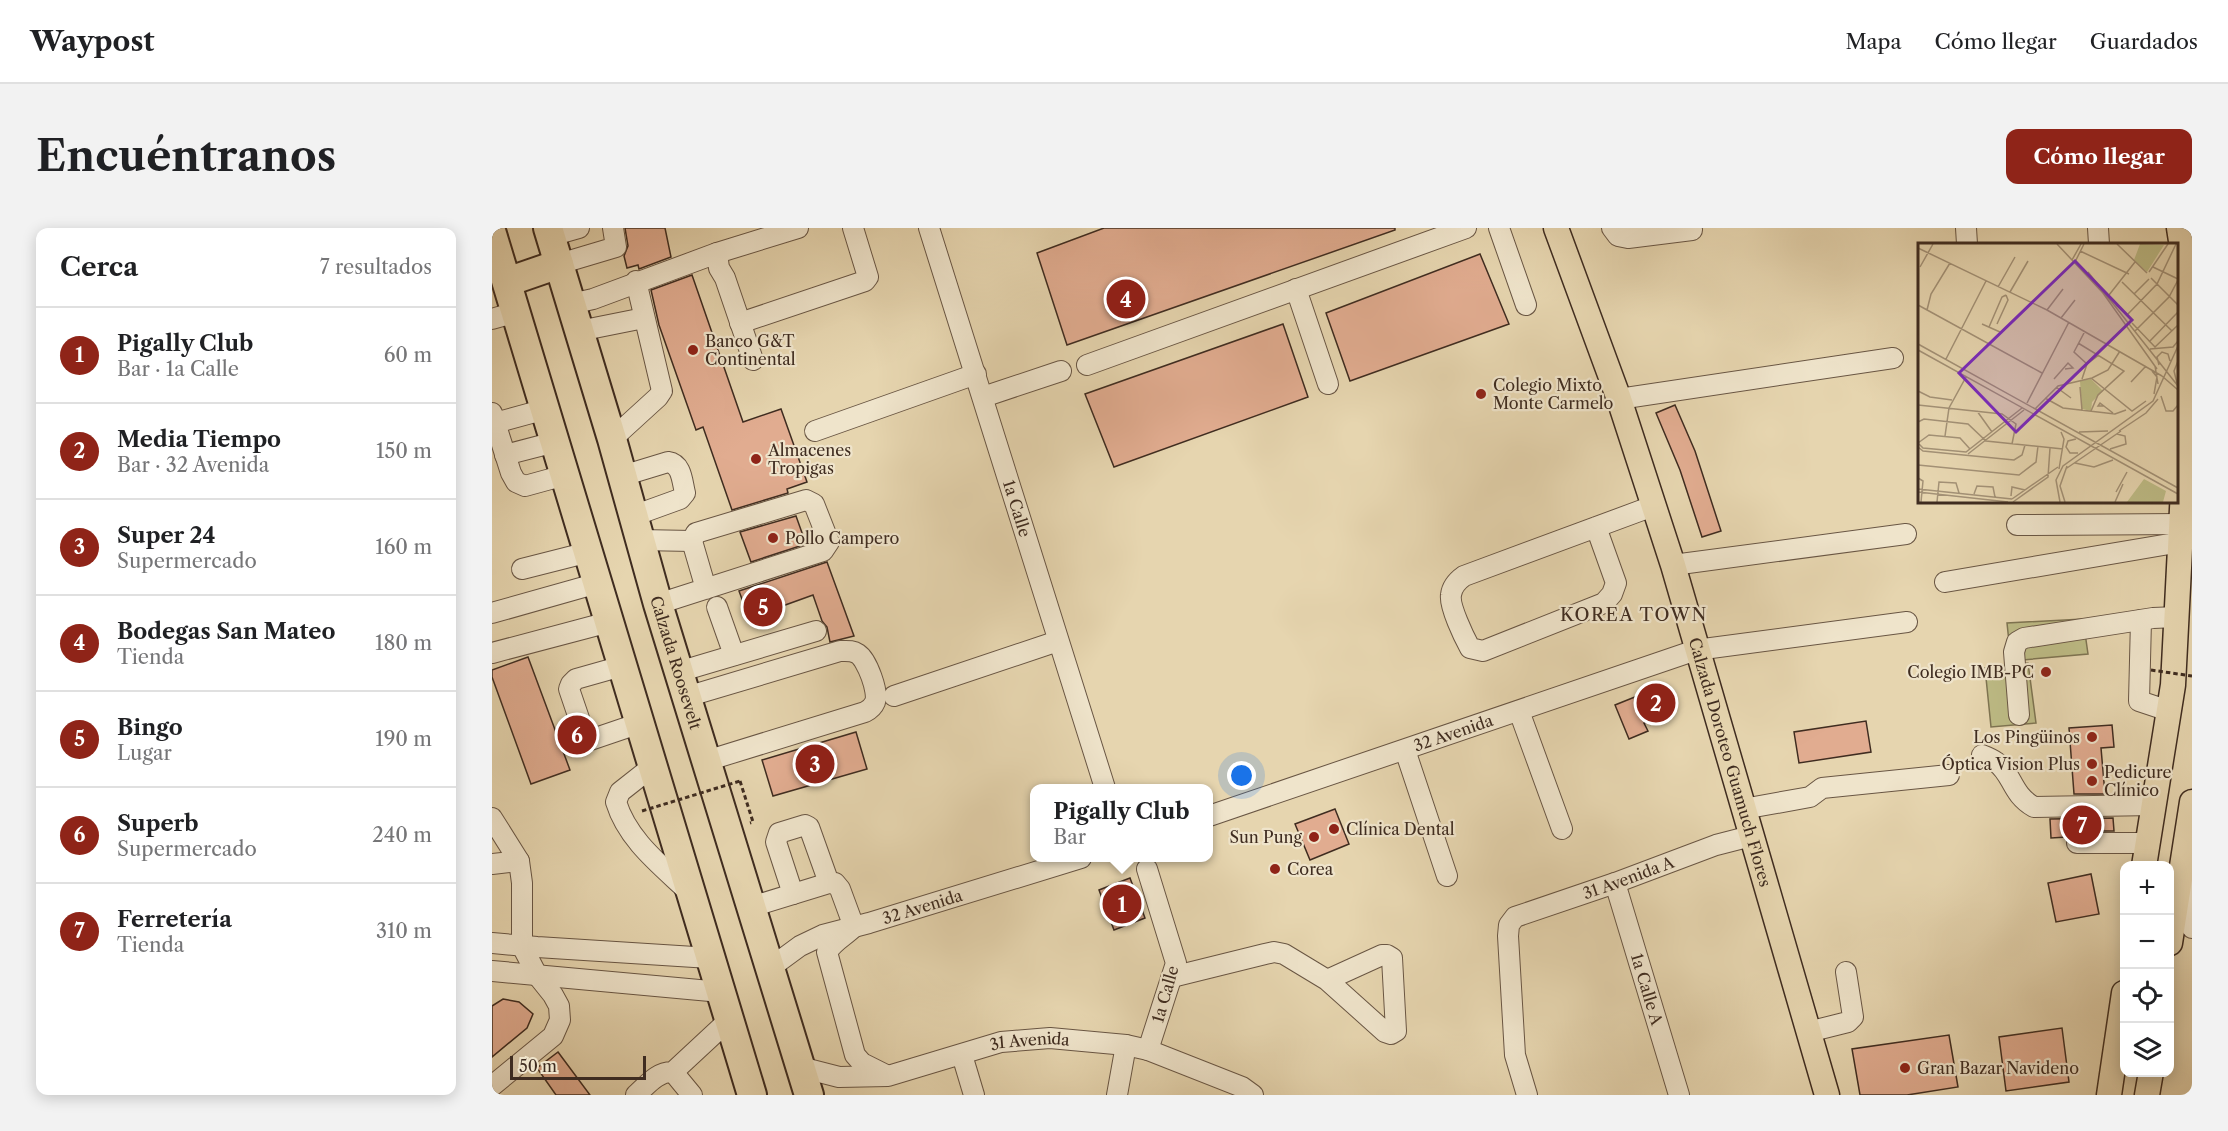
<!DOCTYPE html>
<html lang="es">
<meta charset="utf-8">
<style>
:root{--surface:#fff;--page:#f2f2f2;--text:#202124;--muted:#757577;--line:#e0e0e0;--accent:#8f2418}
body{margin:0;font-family:"Libre Caslon Text",serif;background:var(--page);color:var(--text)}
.controls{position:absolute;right:18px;bottom:18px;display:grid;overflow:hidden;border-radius:12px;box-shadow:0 3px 15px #0003}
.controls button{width:54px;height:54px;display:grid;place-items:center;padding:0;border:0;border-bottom:2px solid var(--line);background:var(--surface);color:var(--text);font:30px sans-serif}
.scale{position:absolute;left:18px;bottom:15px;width:136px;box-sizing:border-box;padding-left:6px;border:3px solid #3f2c20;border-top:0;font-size:16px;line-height:21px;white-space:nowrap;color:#3f2c20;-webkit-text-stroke:4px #efe4cb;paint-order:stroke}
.you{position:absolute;left:750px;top:548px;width:21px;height:21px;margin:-15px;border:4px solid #fff;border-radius:50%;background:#1a73e8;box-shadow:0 0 0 9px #1a73e833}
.badge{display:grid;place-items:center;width:39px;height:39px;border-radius:50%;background:var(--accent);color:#fff;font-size:20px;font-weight:700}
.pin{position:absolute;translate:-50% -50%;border:3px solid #fff;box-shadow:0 2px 6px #0006}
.popup{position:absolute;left:538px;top:556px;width:183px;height:78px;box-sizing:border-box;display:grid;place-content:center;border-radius:12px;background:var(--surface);filter:drop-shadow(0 2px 4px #0005);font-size:20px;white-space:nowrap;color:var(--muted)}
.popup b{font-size:22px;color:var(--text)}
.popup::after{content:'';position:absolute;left:50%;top:100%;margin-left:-12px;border:12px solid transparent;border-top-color:var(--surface)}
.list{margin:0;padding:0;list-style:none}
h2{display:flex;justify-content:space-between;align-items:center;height:78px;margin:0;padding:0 24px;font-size:26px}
h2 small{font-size:20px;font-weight:400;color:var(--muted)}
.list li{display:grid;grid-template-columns:39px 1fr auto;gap:18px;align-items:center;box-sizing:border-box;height:96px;padding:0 24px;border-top:2px solid var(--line)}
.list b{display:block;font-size:22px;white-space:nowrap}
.list p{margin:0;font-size:20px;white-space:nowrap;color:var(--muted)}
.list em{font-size:20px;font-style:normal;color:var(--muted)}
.icon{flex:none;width:33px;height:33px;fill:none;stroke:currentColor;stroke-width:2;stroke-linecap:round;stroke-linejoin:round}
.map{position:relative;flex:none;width:1700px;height:867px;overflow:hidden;border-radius:12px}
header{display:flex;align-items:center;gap:36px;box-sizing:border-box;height:84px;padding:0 30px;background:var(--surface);border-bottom:2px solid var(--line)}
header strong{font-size:28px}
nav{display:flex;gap:33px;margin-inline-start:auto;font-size:21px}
.intro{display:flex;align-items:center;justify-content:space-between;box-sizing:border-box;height:144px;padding:0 36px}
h1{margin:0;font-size:42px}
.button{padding:15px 27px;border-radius:12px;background:var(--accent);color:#fff;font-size:21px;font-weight:700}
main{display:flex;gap:36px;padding:0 36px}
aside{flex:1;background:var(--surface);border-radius:12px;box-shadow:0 3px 15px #0003}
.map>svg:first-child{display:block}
.green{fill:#bdbb85;stroke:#7e7452;stroke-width:1.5}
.building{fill:#e1ac90;stroke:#3f2c20;stroke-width:1.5}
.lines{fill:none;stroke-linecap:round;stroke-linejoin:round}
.minor-casing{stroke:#695644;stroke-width:22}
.major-casing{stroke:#3f2c20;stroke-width:27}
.highway-casing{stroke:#3f2c20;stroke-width:32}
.path{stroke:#3f2c20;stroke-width:3;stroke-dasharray:4.5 3;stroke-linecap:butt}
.minor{stroke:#efe4cb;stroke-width:20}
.major{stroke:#e6d5af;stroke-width:24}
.highway{stroke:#e6d5af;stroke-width:28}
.path-bridge{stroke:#3f2c20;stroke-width:3;stroke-dasharray:4.5 3;stroke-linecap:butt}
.poi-dot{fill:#8f2418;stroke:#efe4cb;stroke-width:2}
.labels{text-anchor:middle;stroke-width:4.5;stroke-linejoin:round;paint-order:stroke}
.poi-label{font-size:16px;fill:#3f2c20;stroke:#efe4cb;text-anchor:start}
.street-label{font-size:16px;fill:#3f2c20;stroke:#efe4cb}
.neighbourhood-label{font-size:18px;letter-spacing:1.5px;fill:#3f2c20;stroke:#efe4cb}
.inset-road{fill:none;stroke:#a39176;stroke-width:1.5}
.view{fill:#7b2cbf;fill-opacity:0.15;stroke:#7b2cbf;stroke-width:3}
.inset-edge{fill:none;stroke:#3f2c20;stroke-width:3}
</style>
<header>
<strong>Waypost</strong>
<nav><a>Mapa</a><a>Cómo llegar</a><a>Guardados</a></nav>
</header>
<div class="intro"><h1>Encuéntranos</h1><a class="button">Cómo llegar</a></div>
<main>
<aside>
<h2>Cerca<small>7 resultados</small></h2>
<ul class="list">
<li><span class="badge">1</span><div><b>Pigally Club</b><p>Bar · 1a Calle</p></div><em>60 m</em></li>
<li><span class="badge">2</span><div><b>Media Tiempo</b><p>Bar · 32 Avenida</p></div><em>150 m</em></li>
<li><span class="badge">3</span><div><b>Super 24</b><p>Supermercado</p></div><em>160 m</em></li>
<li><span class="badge">4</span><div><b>Bodegas San Mateo</b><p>Tienda</p></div><em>180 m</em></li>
<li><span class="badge">5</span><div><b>Bingo</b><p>Lugar</p></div><em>190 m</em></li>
<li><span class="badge">6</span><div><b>Superb</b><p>Supermercado</p></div><em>240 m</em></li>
<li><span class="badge">7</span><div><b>Ferretería</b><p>Tienda</p></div><em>310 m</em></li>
</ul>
</aside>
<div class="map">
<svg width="1700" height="867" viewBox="0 0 1700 867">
<rect width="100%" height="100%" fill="#e6d5af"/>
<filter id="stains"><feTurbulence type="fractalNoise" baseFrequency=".00333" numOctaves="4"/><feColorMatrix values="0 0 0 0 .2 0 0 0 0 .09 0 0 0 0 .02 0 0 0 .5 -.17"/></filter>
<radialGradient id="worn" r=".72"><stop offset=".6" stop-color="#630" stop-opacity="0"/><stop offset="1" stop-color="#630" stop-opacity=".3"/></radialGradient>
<g class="green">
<path d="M1591 391 1596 426 1519 433 1515 395Z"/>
<path d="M1536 435 1544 495 1499 499 1493 440Z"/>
</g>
<g class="building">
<path d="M133 0H173L179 29 147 41 146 37 135 40 132 28 136 18Z"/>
<path d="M612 0H903V2L575 117 545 25Z"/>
<path d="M988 26 1017 96 858 153 834 85Z"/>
<path d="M200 47 251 194 289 181 315 254 295 261 296 265 240 282 211 199 204 202 167 97 159 62Z"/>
<path d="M791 96 816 169 622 239 593 166Z"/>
<path d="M1183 177 1203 223 1229 303 1210 309 1188 242 1164 185Z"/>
<path d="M304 288 314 316 259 334 248 304Z"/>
<path d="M335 334 362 408 338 414 335 399 330 393 321 367 257 390 247 363Z"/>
<path d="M36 429 78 542 39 556 0 449V442Z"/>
<path d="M1165 460 1174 465 1182 481 1152 495 1156 503 1137 511 1123 477Z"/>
<path d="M1374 493 1379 524 1307 535 1302 504Z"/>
<path d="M1620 497 1622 519 1609 520 1613 566H1582L1577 500Z"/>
<path d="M364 504 375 541 281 568 270 532Z"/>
<path d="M843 581 857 616 818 632 803 596Z"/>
<path d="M1621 590 1622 603H1585L1579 605 1575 609 1559 610 1558 591Z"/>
<path d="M1599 646 1607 686 1564 694 1556 655Z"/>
<path d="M638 650 653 690 622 702 607 662Z"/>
<path d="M11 771 27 774 41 786 35 800 0 829V778Z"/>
<path d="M1570 800 1577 854 1514 863 1507 809Z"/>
<path d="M1457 807 1466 859 1415 867H1368L1360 821Z"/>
<path d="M66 824 98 867H64L45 840Z"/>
</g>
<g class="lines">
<defs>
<g id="minor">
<path id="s1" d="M437 0 613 560"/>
<path d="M1007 0 1034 77"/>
<path d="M1120 0 1126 8 1136 10 1200 2"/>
<path d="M1474 0 1475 16"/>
<path d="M1606 0 1607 16"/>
<path d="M59 8 87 0"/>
<path d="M225 25 306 0"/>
<path d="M67 36 124 19 121 0"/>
<path d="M804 61 836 156"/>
<path d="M79 76 101 71 225 25 227 40 233 50 261 132"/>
<path d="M0 91 24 84"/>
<path d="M248 95 373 53 376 49 361 0"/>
<path d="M87 103 152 90"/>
<path d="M595 137 974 0"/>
<path d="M491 169 569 143"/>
<path d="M1127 171 1401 130"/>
<path d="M0 185 19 245 24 254 33 258 73 247"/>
<path d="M3 195 54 181"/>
<path d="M323 203 484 146"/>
<path d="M120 211 166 169 170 163 144 53"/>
<path d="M13 227 63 214"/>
<path d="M130 248 176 234C190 236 190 253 193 265L188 271 141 288"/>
<path d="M1525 297 1690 296"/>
<path d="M1104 299 1124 355 1120 366 1112 375 991 423 978 420C972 409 957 378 959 367 960 358 965 353 972 348L1161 278"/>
<path d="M148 312 200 313"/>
<path d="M1181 337 1414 306"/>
<path d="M30 341 97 324"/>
<path d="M1453 354 1689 314"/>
<path d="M166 376 331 323 337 314 322 276 314 272 204 305 200 313 214 361"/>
<path d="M225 379 242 427"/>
<path d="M0 385 106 355"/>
<path d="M1649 392 1647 473 1677 483"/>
<path d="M0 425 117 394"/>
<path d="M130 438 84 451 79 456 77 461 94 511 98 512 148 495"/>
<path d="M186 444 324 403"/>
<path d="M402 468 566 413"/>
<path d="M194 469 348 423C355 423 360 422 366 426 375 432 387 464 383 474 381 479 377 482 373 484L214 533"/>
<path d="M1027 483 1070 601"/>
<path d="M1527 487 1522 424 1525 414 1532 410 1661 390 1685 389"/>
<path d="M913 522 955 648"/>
<path d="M1490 527C1495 529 1500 531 1504 534 1521 546 1519 566 1542 579L1662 577"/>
<path d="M161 538 128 564 124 574C136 613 170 638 198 665"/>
<path d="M1251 581 1318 569 1330 560 1457 547"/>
<path id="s2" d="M717 588 1204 422 1415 394"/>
<path d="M0 590 27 633 30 655V718L45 747 61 767 67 778 68 792 61 808 0 858"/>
<path d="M1585 615H1656"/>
<path d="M0 636 27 633"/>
<path d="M655 641 684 735 656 822"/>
<path d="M1692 650 1700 700"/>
<path id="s3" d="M1123 655 1187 867"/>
<path d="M301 666 284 614 287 605 313 597 317 599 337 655"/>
<path d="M259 679 337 655H343L348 661 362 699C353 708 342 713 335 724L363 827 370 835 394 847"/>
<path d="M0 715 45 719 218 730"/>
<path id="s4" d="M278 740 308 718 331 707 377 695 589 630"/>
<path d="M0 743 229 764"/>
<path d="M680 749 773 726 782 724 792 726 835 752 893 804 899 806 904 803 900 730 895 727H890L835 752"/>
<path d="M1316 804 1356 794 1361 789 1354 744"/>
<path d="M470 827 482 867"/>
<path id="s5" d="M308 839 347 849 396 848 509 814 558 810 634 817 656 822 750 859 761 867"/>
<path d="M181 844 200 867"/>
<path d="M144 867C155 857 166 843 181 844L237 792"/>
<path d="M625 867 634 817"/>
<path id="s6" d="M1035 867 1023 827 1016 708 1017 697 1023 689 1123 655 1224 617 1259 608"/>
</g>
<g id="major">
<path id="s7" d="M1064 0 1127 171 1181 337 1335 867"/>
<path d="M1652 638 1681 457 1692 242 1689 13 1687 0"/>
<path d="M1678 715 1700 574"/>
<path d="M1617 867 1632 765"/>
<path d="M1655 867 1659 844"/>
</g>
<g id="highway">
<path id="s8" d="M56 0 120 211 166 376 317 867"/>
<path d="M0 6 260 867"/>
<path d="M15 54 67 36"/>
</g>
</defs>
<use href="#minor" class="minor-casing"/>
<use href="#major" class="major-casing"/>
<use href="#highway" class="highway-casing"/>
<path class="path" d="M248 553 261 594 258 595"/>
<use href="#minor" class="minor"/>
<use href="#major" class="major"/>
<use href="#highway" class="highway"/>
<g class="path-bridge">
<path d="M1659 442 1700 448"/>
<path d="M150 583 248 553"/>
</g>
</g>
<g class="poi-dot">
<circle cx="201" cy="122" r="6"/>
<circle cx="989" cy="166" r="6"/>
<circle cx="264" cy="231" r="6"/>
<circle cx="281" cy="310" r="6"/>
<circle cx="1554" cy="444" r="6"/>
<circle cx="1600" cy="509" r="6"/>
<circle cx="1600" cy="536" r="6"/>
<circle cx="1600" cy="553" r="6"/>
<circle cx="842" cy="601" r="6"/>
<circle cx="822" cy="609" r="6"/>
<circle cx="783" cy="641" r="6"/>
<circle cx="1413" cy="840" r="6"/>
</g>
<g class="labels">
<g class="poi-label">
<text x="213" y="119">Banco G&amp;T<tspan x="213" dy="18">Continental</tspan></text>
<text x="1001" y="163">Colegio Mixto<tspan x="1001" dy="18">Monte Carmelo</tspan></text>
<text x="276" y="228">Almacenes<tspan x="276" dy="18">Tropigas</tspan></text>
<text x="293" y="316">Pollo Campero</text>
<text x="1542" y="450" text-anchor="end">Colegio IMB-PC</text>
<text x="1588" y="515" text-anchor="end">Los Pingüinos</text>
<text x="1588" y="542" text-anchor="end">Óptica Vision Plus</text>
<text x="1612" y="550">Pedicure<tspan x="1612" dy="18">Clínico</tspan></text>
<text x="854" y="607">Clínica Dental</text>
<text x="810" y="615" text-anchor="end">Sun Pung</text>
<text x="795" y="647">Corea</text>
<text x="1425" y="846">Gran Bazar Navideno</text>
</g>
<g class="street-label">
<text dy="6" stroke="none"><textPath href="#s1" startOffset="294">1a Calle</textPath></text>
<text dy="6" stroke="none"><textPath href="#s8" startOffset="453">Calzada Roosevelt</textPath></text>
<text dy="6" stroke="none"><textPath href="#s2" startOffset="258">32 Avenida</textPath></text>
<text dy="6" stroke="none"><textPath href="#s7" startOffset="562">Calzada Doroteo Guamuch Flores</textPath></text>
<text dy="6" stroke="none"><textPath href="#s6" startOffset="302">31 Avenida A</textPath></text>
<text dy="6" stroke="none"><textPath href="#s4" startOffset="166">32 Avenida</textPath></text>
<text dy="6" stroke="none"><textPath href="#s3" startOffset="111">1a Calle A</textPath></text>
<text transform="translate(673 766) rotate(-74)" y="6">1a Calle</text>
<text dy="6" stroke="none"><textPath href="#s5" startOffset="236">31 Avenida</textPath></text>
</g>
<g class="neighbourhood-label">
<text x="1142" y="393">KOREA TOWN</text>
</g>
</g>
<g transform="translate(1426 15)">
<rect width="260" height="260" fill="#e6d5af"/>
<path d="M222 1 246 2 229 29 216 17ZM173 136 185 148 174 159 173 168 164 166 162 138ZM226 236 248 248 245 259H209Z" fill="#bdbb85"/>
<path class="inset-road" d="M139 1 185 50 239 126M199 1 229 30M0 5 129 67 244 133M162 8 211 31M154 17 163 1M157 19 166 1M2 24 15 1M235 24 260 36M170 29 260 143M231 29 250 1M233 35 260 62M204 39 254 88M80 44 97 14M92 49 110 18M216 51 231 36M191 52 217 19M0 62 124 130M198 62 209 72 239 41 258 1M9 67 13 51 32 20M129 67 145 46M143 75 157 57M214 80 237 104 260 82M64 81 82 89M79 81 90 57 88 52M71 84 84 54 88 52M167 88 156 109 169 121M217 88 251 54 260 37M231 99 260 69M160 100 206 128 180 152 173 168M0 101 260 245M232 106 255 104 260 98M0 107 260 251M28 116 68 38M241 122 239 114 244 109 250 111 252 118M237 123 240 141M234 128 239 134 236 151M244 133 260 147M173 135 214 168 228 158M136 136 150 120 155 125 147 126M164 136 169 121 181 112M213 139 228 123M259 140 256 128 260 118M138 144 153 155M162 144 164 167M0 148 12 154 34 157M243 153 248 168H255L260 162M127 155 145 165 197 171 208 167M109 160 151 79M0 162 84 171 98 181 94 201M186 163H180L182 160 195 170M117 166 140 143 174 135 190 127 202 108M59 168 74 189M0 179 6 176 50 181 68 198 145 206M201 188 228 170 240 156M161 189 190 188M27 193 31 165 48 134M158 196 150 198 148 204 152 210H160M0 200 5 205 48 209 104 165M0 200 11 192 42 195 52 206M0 204 5 208 96 217 104 212 107 202M192 206 208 201 207 193 199 191M50 211 106 167M157 220 176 224 195 217M0 222 101 232 118 219 120 203M149 225 203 188M141 226 146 196 143 189M0 235 5 238 3 259M0 246 94 256M0 249 90 259M198 249 209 229M56 251 59 243 75 244 77 254M93 253 94 244 107 247M94 256 140 224M19 259 21 239 38 240 41 250M95 259 130 234 132 205M142 259 138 237 145 223 235 158 260 103M147 259 142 243 149 223M197 259 205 241"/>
<path class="view" d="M157 18 214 77 98 189 41 130Z"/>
<rect width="260" height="260" class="inset-edge"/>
</g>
<rect width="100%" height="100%" filter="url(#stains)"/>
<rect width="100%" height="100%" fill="url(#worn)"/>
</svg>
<div class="controls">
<button>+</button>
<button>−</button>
<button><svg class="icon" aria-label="locate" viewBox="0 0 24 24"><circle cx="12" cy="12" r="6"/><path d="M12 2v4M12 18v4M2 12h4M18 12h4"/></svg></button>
<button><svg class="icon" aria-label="layers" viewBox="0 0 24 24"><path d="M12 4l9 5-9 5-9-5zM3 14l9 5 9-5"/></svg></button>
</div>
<div class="scale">50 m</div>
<div class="you"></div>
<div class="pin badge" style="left:630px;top:676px">1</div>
<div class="popup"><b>Pigally Club</b>Bar</div>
<div class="pin badge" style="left:1164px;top:475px">2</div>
<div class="pin badge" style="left:323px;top:536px">3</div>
<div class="pin badge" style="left:634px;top:71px">4</div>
<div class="pin badge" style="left:271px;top:379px">5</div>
<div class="pin badge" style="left:85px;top:507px">6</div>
<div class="pin badge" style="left:1590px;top:597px">7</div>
</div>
</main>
